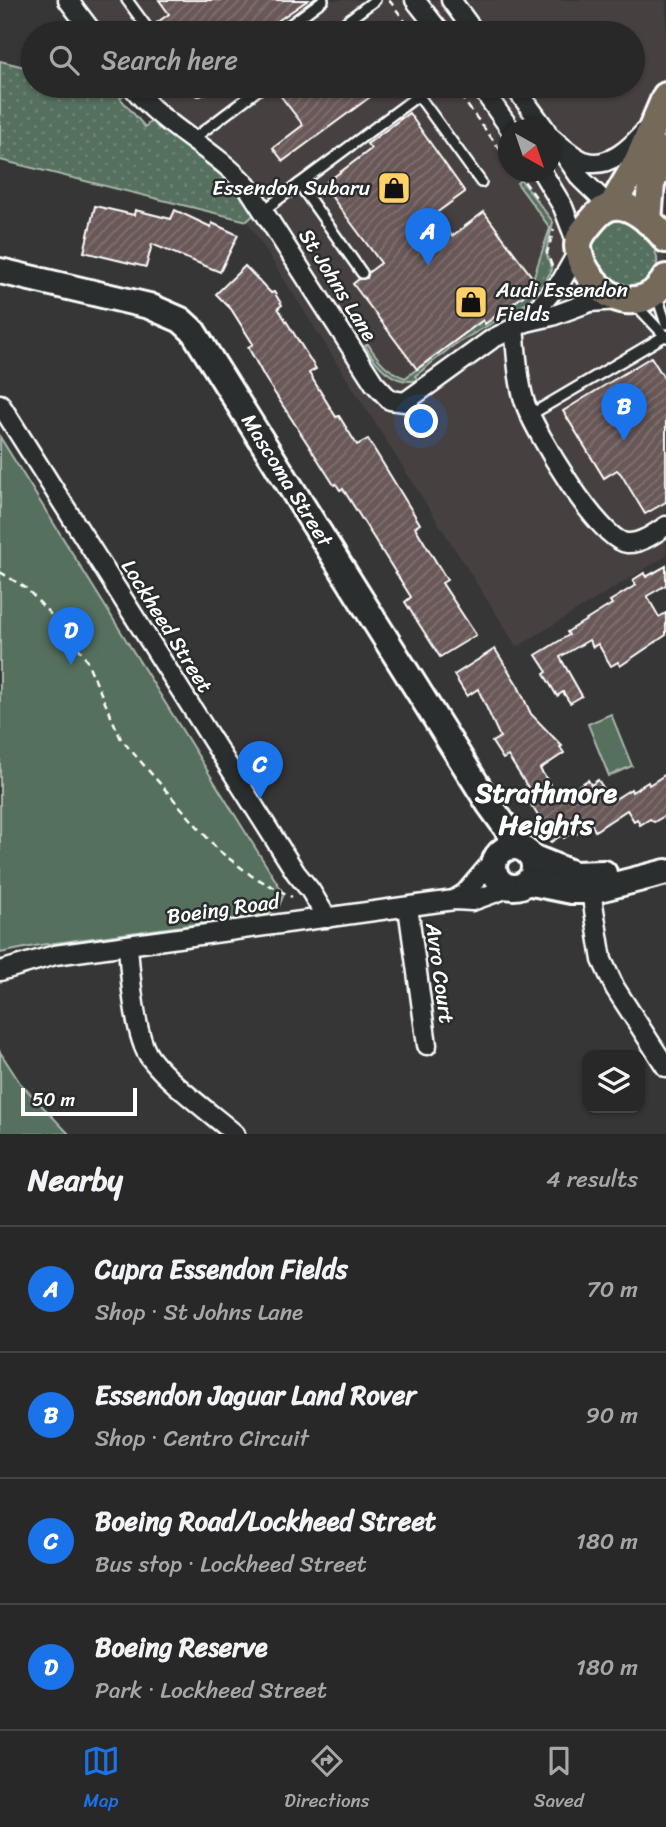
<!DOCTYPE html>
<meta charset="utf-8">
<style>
:root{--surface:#292828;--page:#313030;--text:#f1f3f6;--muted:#a5a6a8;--line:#454445;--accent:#1a73e8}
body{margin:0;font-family:Sriracha,sans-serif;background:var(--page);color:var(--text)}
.controls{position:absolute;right:21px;bottom:21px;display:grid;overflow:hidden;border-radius:14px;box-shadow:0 2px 5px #0004}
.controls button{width:63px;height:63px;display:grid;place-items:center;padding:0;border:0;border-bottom:2px solid var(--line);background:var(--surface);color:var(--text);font:35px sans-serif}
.compass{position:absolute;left:498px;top:119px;width:63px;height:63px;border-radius:50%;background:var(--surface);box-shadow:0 2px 5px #0004;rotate:140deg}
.scale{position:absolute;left:21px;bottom:18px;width:116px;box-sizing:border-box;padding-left:7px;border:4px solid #fff;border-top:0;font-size:19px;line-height:24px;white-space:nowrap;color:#fff;-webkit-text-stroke:5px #2a2d2e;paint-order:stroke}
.you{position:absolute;left:422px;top:422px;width:24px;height:24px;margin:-18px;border:5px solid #fff;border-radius:50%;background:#1a73e8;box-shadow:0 0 0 10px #1a73e833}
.badge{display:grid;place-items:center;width:46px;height:46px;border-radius:50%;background:var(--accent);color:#fff;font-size:23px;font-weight:700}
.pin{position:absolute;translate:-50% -58px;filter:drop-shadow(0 2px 4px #0008)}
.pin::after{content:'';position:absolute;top:37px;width:24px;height:21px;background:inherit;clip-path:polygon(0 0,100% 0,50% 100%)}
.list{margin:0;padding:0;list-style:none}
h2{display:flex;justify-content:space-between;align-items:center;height:91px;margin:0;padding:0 28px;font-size:30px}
h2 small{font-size:23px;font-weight:400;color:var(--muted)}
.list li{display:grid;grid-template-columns:46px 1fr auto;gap:21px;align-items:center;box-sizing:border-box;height:126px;padding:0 28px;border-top:2px solid var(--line)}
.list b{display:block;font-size:26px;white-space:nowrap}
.list p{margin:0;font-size:23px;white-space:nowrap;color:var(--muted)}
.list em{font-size:23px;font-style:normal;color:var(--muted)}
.icon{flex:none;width:38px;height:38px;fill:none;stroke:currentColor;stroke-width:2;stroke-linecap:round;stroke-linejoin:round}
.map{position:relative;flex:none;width:666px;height:1134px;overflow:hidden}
.search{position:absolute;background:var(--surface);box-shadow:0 2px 5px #0004;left:21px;right:21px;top:21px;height:77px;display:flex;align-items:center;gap:18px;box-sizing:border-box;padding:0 24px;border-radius:38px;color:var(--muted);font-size:26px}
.sheet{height:595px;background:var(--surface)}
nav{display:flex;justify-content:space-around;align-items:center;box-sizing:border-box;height:98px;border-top:2px solid var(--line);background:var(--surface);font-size:19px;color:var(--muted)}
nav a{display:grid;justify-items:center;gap:4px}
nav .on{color:var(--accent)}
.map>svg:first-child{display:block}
.built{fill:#464040;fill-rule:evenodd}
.grass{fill:url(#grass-dots);stroke:#aab7ae;stroke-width:2}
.park{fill:#556f5d;stroke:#aab7ae;stroke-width:2}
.building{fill:url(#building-hatch);stroke:#fff;stroke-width:2}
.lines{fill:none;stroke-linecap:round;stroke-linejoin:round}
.lane-casing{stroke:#fff;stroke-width:14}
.street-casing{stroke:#fff;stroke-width:23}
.secondary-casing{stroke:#fff;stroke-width:30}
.primary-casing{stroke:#fff;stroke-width:32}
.path{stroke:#fff;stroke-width:2.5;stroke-dasharray:7 5;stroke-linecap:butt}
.lane{stroke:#2a2d2e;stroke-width:9}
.street{stroke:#2a2d2e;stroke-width:18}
.secondary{stroke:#2a2d2e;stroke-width:24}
.primary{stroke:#746a5a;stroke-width:26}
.labels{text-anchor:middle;stroke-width:5;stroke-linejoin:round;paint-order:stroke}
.poi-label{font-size:21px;fill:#fff;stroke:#2a2d2e;text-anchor:end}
.street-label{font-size:21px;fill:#fff;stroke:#2a2d2e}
.district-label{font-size:28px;font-weight:bold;fill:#fff;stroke:#2a2d2e}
</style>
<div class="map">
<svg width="666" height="1134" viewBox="0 0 666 1134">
<defs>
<pattern id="grass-dots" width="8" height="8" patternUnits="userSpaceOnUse" patternTransform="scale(1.75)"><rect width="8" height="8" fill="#556f5d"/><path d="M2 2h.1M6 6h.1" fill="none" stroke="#6e8575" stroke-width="1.8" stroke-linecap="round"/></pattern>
<pattern id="building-hatch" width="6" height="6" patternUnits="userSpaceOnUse" patternTransform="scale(1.75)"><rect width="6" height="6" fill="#6a5858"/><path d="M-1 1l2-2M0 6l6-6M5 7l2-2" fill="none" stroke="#807171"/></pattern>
</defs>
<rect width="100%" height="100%" fill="#373636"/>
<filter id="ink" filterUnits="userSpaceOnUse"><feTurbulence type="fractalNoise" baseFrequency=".0143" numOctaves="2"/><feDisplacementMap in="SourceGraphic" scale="14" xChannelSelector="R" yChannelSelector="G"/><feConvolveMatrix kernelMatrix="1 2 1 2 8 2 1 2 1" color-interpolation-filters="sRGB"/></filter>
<g filter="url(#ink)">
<path class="built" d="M61 0H666V556L517 647 247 221 257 212 124 86H633V33H85ZM508 130H550V172H508Z"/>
<g class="grass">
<path d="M0 61 33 69V86H124L129 92 120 98 145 127 153 119 225 172 257 212 247 221 0 160Z"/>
<path d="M521 180 553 222 546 252 552 270 538 292 525 304 454 345 415 376 418 380C393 386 376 364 365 346L368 344C378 360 387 371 405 378L483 320 485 323 533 279 550 228 517 183Z"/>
<path d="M620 220C640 224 666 252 654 274 651 279 648 282 642 284 601 299 566 228 620 220Z"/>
</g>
<g class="park">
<path d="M0 437 284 894 278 908 265 915 40 945 0 953Z"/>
<path d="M611 714 632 766 609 776 588 724Z"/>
<path d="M0 1052 20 1083 69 1134H0Z"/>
</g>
<g class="building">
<path d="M159 0H308L260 33H163L155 24 169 14Z"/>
<path d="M273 86H385L283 161 273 148 303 125Z"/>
<path d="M409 113 465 192 435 214 452 236 484 212 538 285 485 324 483 320 417 369 353 284 359 279 367 278 369 272 381 263 323 185 371 149 367 144Z"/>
<path d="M95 206 134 215 135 210 171 219 175 210 211 227 212 223 238 235 220 272 152 244 146 267 84 252Z"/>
<path d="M245 266 271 293 274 292 282 305 278 308 316 369 309 373 336 417 339 416 357 445 368 439 420 524 415 527 447 580 442 583 476 635 440 657 405 602 411 597 343 489 340 490 336 484 334 485 320 463 265 378 248 347 253 344 231 309 216 294Z"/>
<path d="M651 357 666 381V502L645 514 621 474 617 470 604 478 563 411Z"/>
<path d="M666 566V585L647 596 659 617 666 613V635L620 666 618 662 611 666 598 644 593 647 589 640 560 657 582 696 570 703 563 692 557 696 544 674 547 672 536 655 569 635 567 632 612 604 610 601 636 585 633 580 644 573 646 577Z"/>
<path d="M495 649 518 686 531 714 562 746 560 747 564 753 540 769 559 798 588 780 591 785 598 780 612 801 631 789 632 792 648 782 649 785 666 774V815L654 822 650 819 640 825 637 819 634 821 627 810 595 831 592 825 576 834 574 831 564 838 562 835 551 842 538 834 546 829 527 798 533 795 508 756 503 759 492 742 500 737 478 689 467 696 454 675Z"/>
</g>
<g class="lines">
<defs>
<g id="lane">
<path d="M127 0 151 33"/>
<path d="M279 33 323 0"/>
<path d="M331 33 375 0"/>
<path d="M190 86 199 90 208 86"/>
<path d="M418 95 481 182"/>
<path d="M193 139 263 86"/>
<path d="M264 210 299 184"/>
<path d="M362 273 299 184 431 86"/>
<path d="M656 293 666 324"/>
<path d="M636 305 666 337"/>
<path d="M530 415 666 335"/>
</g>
<g id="street">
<path d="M68 0 93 33"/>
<path d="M415 0 441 33"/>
<path d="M451 0 475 33"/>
<path d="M132 86C163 127 212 147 247 186L374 383 390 400 405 402 492 339 526 322 552 316 590 302 619 300"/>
<path d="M480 86 511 130"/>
<path d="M514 86 546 130"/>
<path d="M551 137C561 146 572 156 584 161 609 170 632 146 647 129"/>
<path d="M561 150 581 179 610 207"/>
<path d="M542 172 563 207 578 246"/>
<path d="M526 322 562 280 579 250"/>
<path d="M514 328C517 353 517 379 525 403 534 430 599 541 627 543 641 544 655 533 666 526"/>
<path d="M0 404 296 873 310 890 327 918"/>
<path d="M589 879 602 960 615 988 666 1067"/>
<path d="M454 900 465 893 495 858"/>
<path d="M408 907 427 1045"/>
<path d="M128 946C130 974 134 1029 147 1053 160 1076 213 1115 235 1134"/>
<path d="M0 971 55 955 454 900 472 901 511 887"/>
</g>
<g id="secondary">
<path d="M0 271 149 306 181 320 193 331 489 804 520 847"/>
<circle cx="514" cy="867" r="20"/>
<path d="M532 857 574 874 604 873"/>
<path d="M527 882 571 891H591L666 872"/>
</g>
<g id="primary">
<path d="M612 206 638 161 666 96"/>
<path d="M648 221 651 184 666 150"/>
<path d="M666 239C655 225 628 198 607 208 600 211 595 217 591 222 585 229 578 237 578 246 579 270 603 297 626 300 645 302 657 293 666 278"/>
</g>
</defs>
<use href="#lane" class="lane-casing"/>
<use href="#street" class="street-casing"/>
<use href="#secondary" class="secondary-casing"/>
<use href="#primary" class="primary-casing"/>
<g class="path">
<path d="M389 0 414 33"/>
<path d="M453 86 508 160"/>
<path d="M517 172 536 197"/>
<path d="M552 266 547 253 554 229"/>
<path d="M0 572 26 588 68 633 85 657 121 739 218 850 252 876 292 897"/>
</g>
<use href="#lane" class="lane"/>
<use href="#street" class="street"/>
<use href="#secondary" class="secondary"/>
<use href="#primary" class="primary"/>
</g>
</g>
<defs>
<symbol id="shop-square" viewBox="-11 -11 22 22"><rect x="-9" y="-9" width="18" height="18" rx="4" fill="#ffd166" stroke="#2a2d2e"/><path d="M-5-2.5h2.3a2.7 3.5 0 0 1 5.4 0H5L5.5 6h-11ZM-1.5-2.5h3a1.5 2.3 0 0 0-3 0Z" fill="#111"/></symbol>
</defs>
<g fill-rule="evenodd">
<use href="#shop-square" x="375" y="169" width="38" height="38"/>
<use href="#shop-square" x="452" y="283" width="38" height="38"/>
</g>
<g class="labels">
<g class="poi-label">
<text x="370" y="195">Essendon Subaru</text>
<text x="496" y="297" text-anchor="start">Audi Essendon<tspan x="496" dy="24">Fields</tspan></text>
</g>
<g class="street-label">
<text transform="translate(338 285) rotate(58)" y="7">St Johns Lane</text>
<text transform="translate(287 480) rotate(58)" y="7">Mascoma Street</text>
<text transform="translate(167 626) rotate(58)" y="7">Lockheed Street</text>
<text transform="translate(223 909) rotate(-8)" y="7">Boeing Road</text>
<text transform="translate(440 973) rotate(82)" y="7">Avro Court</text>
</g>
<g class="district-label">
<text x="546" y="802">Strathmore<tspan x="546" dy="32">Heights</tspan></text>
</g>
</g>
</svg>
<div class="controls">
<button><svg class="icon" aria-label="layers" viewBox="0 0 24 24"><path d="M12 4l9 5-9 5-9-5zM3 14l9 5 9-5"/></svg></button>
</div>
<svg class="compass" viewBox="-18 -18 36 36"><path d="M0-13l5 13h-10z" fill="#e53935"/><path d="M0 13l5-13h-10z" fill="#a5a6a8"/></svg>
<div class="scale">50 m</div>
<div class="you"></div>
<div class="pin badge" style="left:428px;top:266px">A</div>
<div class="pin badge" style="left:624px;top:441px">B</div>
<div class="pin badge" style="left:260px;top:799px">C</div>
<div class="pin badge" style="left:71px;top:665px">D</div>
<div class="search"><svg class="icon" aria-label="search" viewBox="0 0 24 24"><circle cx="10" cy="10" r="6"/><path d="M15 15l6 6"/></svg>Search here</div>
</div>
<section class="sheet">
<h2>Nearby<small>4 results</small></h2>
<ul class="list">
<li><span class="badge">A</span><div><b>Cupra Essendon Fields</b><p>Shop · St Johns Lane</p></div><em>70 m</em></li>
<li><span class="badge">B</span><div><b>Essendon Jaguar Land Rover</b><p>Shop · Centro Circuit</p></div><em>90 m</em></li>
<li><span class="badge">C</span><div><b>Boeing Road/Lockheed Street</b><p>Bus stop · Lockheed Street</p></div><em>180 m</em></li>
<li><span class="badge">D</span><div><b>Boeing Reserve</b><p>Park · Lockheed Street</p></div><em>180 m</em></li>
</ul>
</section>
<nav>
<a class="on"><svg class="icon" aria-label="map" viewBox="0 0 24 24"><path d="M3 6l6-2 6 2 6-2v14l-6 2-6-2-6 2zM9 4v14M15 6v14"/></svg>Map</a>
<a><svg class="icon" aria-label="directions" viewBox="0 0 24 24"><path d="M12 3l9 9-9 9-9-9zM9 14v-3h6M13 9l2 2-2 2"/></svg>Directions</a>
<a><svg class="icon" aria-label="saved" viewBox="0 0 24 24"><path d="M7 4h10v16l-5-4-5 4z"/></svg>Saved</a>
</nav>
